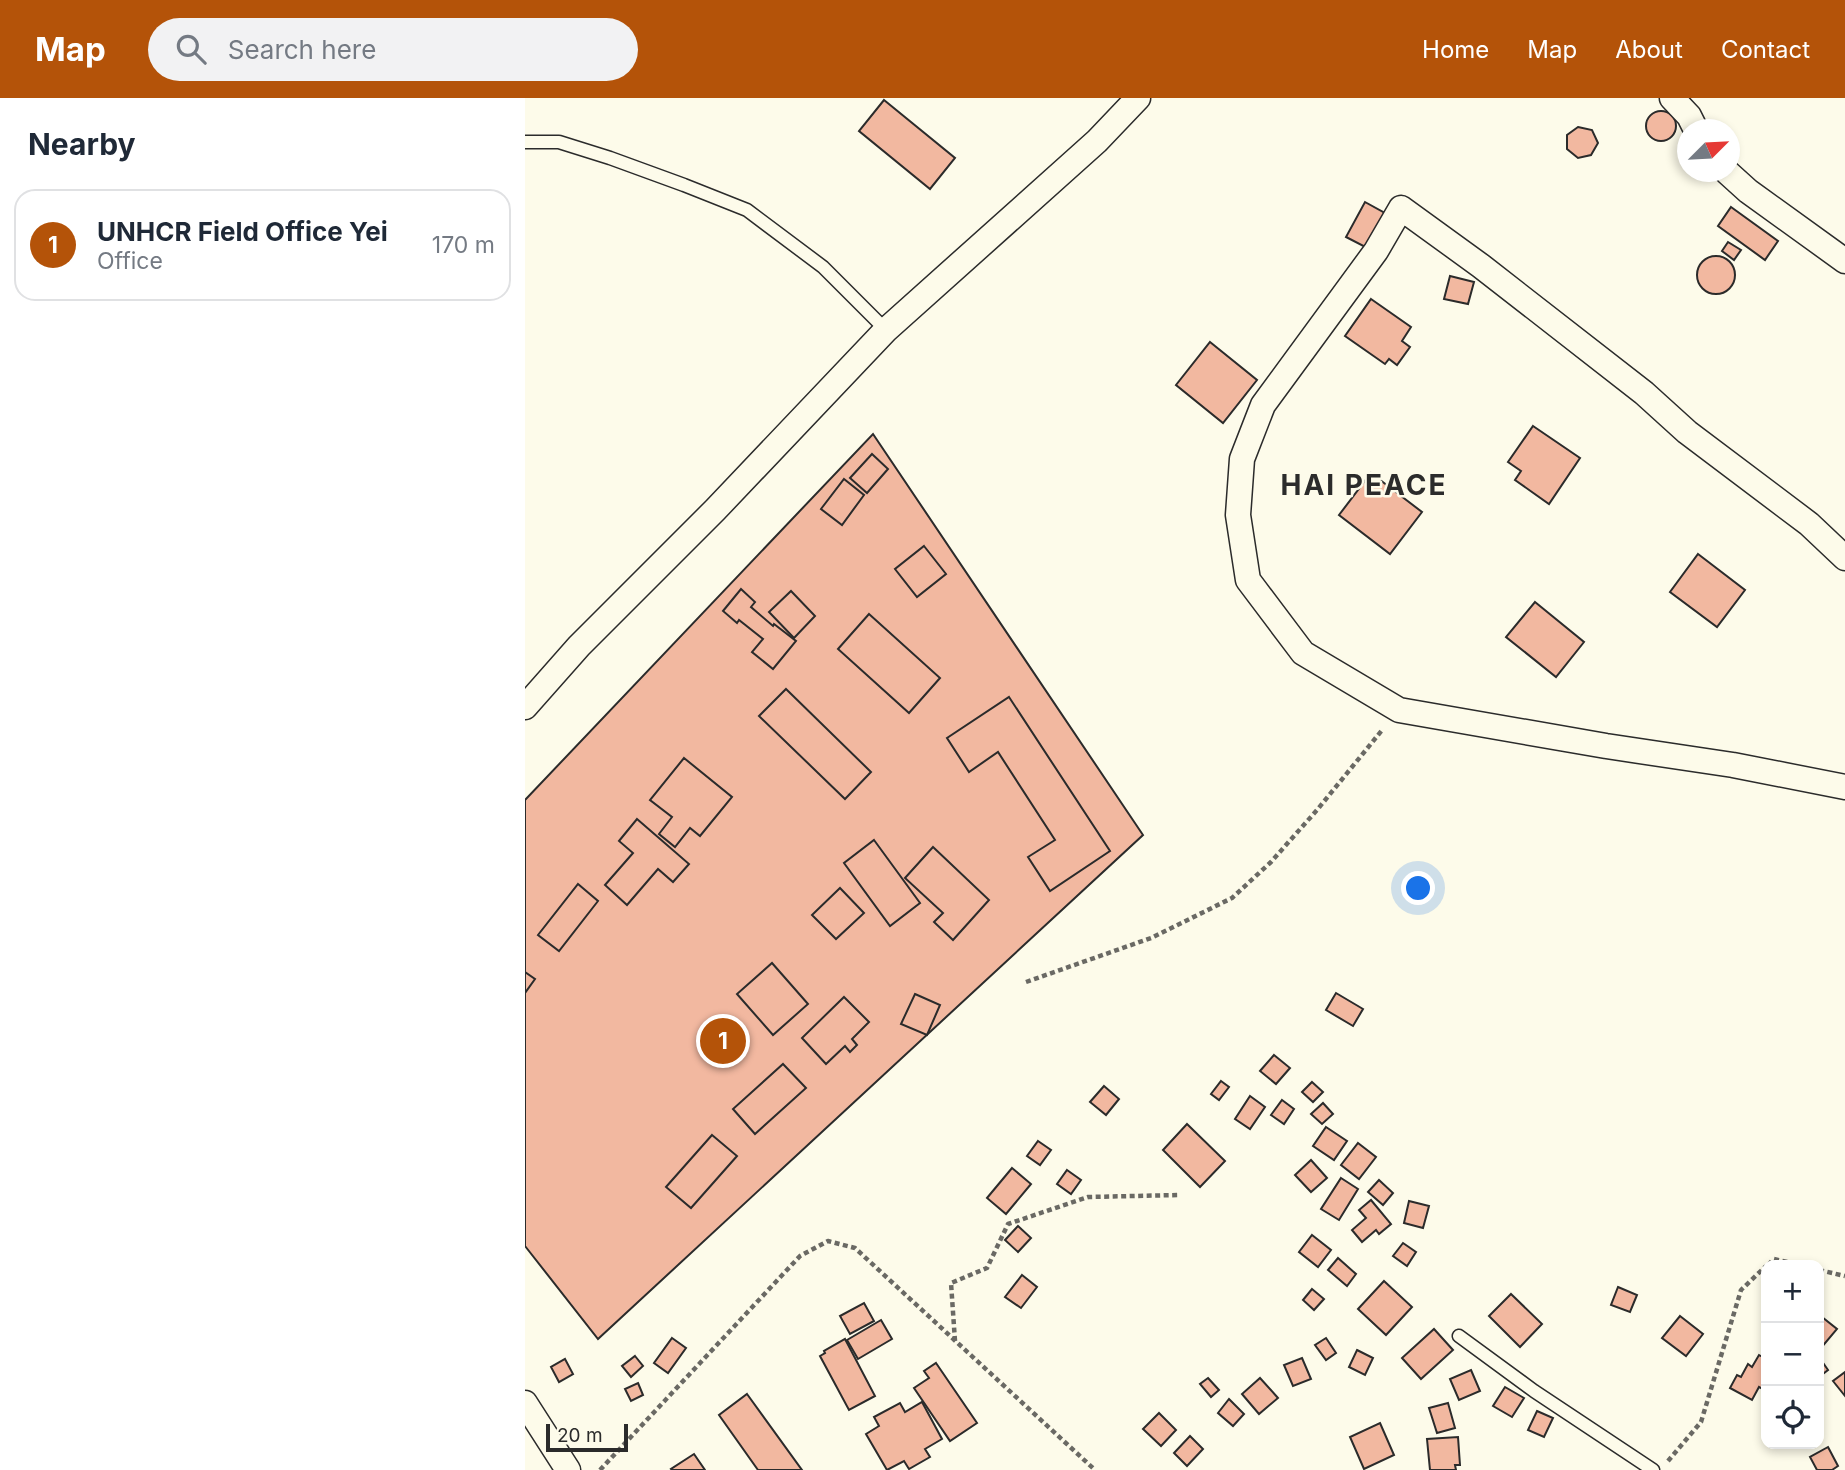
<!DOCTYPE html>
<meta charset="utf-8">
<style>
:root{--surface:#fff;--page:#f2f2f3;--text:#1f2937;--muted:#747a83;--line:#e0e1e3;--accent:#b45309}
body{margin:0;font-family:Inter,sans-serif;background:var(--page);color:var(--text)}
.controls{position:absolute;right:21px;bottom:21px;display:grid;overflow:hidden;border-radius:14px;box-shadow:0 4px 10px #0003}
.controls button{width:63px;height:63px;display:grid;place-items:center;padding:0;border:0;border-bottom:2px solid var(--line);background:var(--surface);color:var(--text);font:35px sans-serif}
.compass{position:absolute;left:1152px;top:21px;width:63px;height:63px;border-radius:50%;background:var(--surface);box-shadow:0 4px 10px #0003;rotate:66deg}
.scale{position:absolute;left:21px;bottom:18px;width:82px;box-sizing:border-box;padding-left:7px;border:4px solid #2b2b2b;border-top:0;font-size:19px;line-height:24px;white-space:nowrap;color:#2b2b2b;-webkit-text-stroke:5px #fdfbea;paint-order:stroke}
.you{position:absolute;left:894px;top:791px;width:24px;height:24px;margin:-18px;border:5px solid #fff;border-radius:50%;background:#1a73e8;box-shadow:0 0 0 10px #1a73e833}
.badge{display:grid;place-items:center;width:46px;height:46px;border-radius:50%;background:var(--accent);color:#fff;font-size:23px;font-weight:700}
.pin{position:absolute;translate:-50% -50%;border:4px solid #fff;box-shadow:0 2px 7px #0006}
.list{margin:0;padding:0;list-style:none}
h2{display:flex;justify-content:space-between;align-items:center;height:91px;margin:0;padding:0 28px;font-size:30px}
h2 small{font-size:23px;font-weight:400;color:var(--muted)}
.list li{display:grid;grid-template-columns:46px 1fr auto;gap:21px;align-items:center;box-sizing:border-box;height:112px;margin:0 14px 14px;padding:0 14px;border:2px solid var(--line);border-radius:21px}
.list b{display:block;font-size:26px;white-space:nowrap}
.list p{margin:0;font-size:23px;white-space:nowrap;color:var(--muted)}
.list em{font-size:23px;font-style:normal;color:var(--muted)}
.icon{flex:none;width:38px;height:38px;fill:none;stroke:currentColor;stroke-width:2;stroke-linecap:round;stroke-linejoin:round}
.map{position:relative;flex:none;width:1320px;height:1372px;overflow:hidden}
header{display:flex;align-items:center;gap:42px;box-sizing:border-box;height:98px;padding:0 35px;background:var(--accent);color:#fff}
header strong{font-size:33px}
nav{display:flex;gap:38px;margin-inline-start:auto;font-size:24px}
.search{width:490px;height:63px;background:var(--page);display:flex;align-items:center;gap:18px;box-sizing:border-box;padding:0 24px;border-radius:38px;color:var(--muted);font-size:26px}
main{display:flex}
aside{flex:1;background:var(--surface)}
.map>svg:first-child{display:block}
.building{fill:#f2b8a0;stroke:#2b2b2b;stroke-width:2}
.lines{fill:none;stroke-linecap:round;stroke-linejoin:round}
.lane-casing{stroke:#2b2b2b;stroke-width:15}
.street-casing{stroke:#2b2b2b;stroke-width:27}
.path{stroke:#6a6964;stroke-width:4.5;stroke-dasharray:5 3.5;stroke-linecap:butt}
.lane{stroke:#fdfbea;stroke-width:12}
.street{stroke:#fdfbea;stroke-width:24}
.labels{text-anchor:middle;stroke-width:5;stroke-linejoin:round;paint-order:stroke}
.district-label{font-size:28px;font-weight:bold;letter-spacing:2px;fill:#2b2b2b;stroke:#fdfbea}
</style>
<header>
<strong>Map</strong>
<div class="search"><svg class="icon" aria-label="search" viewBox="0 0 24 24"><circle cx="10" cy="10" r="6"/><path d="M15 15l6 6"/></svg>Search here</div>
<nav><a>Home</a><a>Map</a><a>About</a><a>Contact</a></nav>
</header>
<main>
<aside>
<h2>Nearby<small></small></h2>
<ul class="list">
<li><span class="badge">1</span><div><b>UNHCR Field Office Yei</b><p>Office</p></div><em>170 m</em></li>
</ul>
</aside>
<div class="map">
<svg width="1320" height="1372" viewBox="0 0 1320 1372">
<rect width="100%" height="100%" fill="#fdfbea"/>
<g class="building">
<path d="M359 2 430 60 405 91 334 33Z"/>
<circle cx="1136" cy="28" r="15"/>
<path d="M1053 29 1067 32 1073 45 1066 57 1053 60 1042 51V37Z"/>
<path d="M840 104 867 119 848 153 821 139Z"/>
<path d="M1206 109 1253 143 1240 162 1193 128Z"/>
<path d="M1203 144 1216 152 1209 162 1197 153Z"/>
<circle cx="1191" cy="177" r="19"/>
<path d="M925 178 949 184 943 206 919 201Z"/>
<path d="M846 201 886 229 877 243 885 249 872 267 864 261 860 266 820 238Z"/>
<path d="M685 244 732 282 698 325 651 287Z"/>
<path d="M1008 328 1055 360 1024 406 990 382 996 373 983 364Z"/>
<path d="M348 336 618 737 73 1241 0 1148V702Z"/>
<path d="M347 356 363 371 342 395 325 380Z"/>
<path d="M846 375 897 414 865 456 814 417Z"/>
<path d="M319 381 339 397 317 427 296 411Z"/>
<path d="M399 448 421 476 392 499 370 471Z"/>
<path d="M1173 456 1220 492 1192 529 1145 494Z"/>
<path d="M216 491 230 504 226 509 248 528 249 526 271 543 248 571 227 554 238 541 214 522 212 525 198 513Z"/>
<path d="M266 493 290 518 269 540 244 514Z"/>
<path d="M1010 504 1059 544 1031 579 981 539Z"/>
<path d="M344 516 415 580 384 615 313 551Z"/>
<path d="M261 591 346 674 320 701 234 618Z"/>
<path d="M484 599 585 753 525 793 503 759 530 742 473 654 444 674 422 640Z"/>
<path d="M159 660 207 699 175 738 165 730 150 749 134 736 147 719 125 702Z"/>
<path d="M112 721 164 766 148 784 133 771 102 807 80 787 108 755 94 743Z"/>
<path d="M349 742 395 805 365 828 319 765Z"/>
<path d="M408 749 464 802 428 842 409 824 418 815 380 780Z"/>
<path d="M53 786 73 803 34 853 13 837Z"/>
<path d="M315 790 339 815 311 841 287 817Z"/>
<path d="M247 865 283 906 248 937 212 896Z"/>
<path d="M0 874 10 881 0 895Z"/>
<path d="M811 895 838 911 828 928 801 912Z"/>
<path d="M390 896 415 907 402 937 376 926Z"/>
<path d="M319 899 344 924 327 941 332 947 325 954 320 948 301 966 277 940Z"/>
<path d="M749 957 765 970 751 986 735 973Z"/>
<path d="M258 966 281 990 230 1036 208 1011Z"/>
<path d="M696 983 704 989 694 1002 686 996Z"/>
<path d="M787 984 798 994 788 1004 777 994Z"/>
<path d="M579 988 594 1001 581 1017 565 1004Z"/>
<path d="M725 998 740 1009 725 1031 710 1021Z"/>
<path d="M757 1002 769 1011 759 1026 746 1017Z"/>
<path d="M798 1005 808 1016 797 1026 786 1016Z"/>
<path d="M662 1026 700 1063 675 1089 638 1052Z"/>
<path d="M801 1029 822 1043 809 1062 788 1048Z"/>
<path d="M187 1037 212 1058 166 1110 141 1089Z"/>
<path d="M513 1043 526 1052 515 1067 502 1058Z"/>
<path d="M833 1045 851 1059 834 1081 816 1067Z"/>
<path d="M786 1062 802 1080 786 1094 770 1077Z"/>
<path d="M487 1070 506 1086 481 1116 462 1100Z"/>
<path d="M542 1072 556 1082 546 1096 532 1086Z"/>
<path d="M816 1080 833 1091 814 1122 796 1111Z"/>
<path d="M854 1082 868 1095 858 1107 843 1094Z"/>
<path d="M846 1102 866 1126 854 1136 851 1132 837 1144 827 1132 841 1120 834 1112Z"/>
<path d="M884 1103 904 1108 898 1130 879 1125Z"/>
<path d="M493 1128 506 1140 493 1154 480 1142Z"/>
<path d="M787 1137 806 1152 793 1169 774 1154Z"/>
<path d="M878 1145 891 1154 882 1168 868 1158Z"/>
<path d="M813 1160 831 1176 822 1188 803 1172Z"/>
<path d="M497 1177 512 1189 496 1210 480 1199Z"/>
<path d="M859 1183 887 1209 861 1237 833 1211Z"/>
<path d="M1093 1189 1112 1197 1105 1214 1086 1207Z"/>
<path d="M787 1191 799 1201 789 1212 778 1202Z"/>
<path d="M986 1196 1017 1226 995 1249 964 1218Z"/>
<path d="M339 1205 349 1223 325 1236 315 1218Z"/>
<path d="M1155 1218 1178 1236 1161 1258 1137 1240Z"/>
<path d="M1297 1219 1312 1231 1296 1250 1294 1249V1223Z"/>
<path d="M356 1222 367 1241 333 1261 322 1242Z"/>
<path d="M909 1231 928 1252 896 1281 877 1260Z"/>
<path d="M147 1240 161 1250 143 1275 129 1265Z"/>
<path d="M801 1240 811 1255 801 1262 790 1247Z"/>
<path d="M320 1241 350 1298 324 1312 295 1258 300 1255 299 1253Z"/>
<path d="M832 1252 848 1260 840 1277 824 1269Z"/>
<path d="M1234 1257 1241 1261V1293L1234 1289 1227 1302 1205 1290 1212 1277 1216 1279 1223 1266 1227 1269Z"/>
<path d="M110 1258 118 1268 106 1279 97 1268Z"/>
<path d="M1294 1259 1303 1272 1294 1279Z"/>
<path d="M777 1260 786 1281 768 1288 759 1267Z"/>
<path d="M40 1261 48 1276 34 1284 26 1269Z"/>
<path d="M411 1265 452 1325 425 1343 389 1290 404 1280 399 1273Z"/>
<path d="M946 1272 955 1293 934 1302 925 1281Z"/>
<path d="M1320 1274V1298L1308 1283Z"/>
<path d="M683 1280 694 1292 686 1299 675 1286Z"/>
<path d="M735 1280 753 1300 734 1316 717 1296Z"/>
<path d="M113 1285 118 1297 106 1303 100 1291Z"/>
<path d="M980 1289 999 1300 987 1319 968 1308Z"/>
<path d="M222 1296 277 1372H233L194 1317Z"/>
<path d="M704 1301 719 1316 708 1328 693 1315Z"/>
<path d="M397 1304 417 1341 400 1351 405 1359 384 1371 379 1363 362 1372 341 1336 354 1328 349 1319 375 1305 380 1314Z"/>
<path d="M923 1305 930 1330 912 1335 904 1310Z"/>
<path d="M1012 1313 1028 1320 1019 1339 1003 1332Z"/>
<path d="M634 1315 651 1332 636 1348 618 1331Z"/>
<path d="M855 1325 869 1357 839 1371 825 1339Z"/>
<path d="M665 1338 678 1351 662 1368 649 1355Z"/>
<path d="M933 1339 935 1367H930L931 1372H905L902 1341Z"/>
<path d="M1303 1349 1313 1368 1307 1372H1292L1285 1359Z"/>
<path d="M169 1356 180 1372H147L146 1371Z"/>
</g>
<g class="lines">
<defs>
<g id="lane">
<path d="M0 44H34L85 60 159 87 222 112 298 169 361 232"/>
<path d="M934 1238 1009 1293 1128 1372"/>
</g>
<g id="street">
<path d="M1147 0 1164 18 1171 32"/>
<path d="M1202 74 1223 93 1320 163"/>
<path d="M1320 460 1284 426 1162 334 1119 295 956 168 876 110 851 153 738 307 717 361 713 417 723 482 778 555 874 612 1081 648 1208 667 1320 689"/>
<path d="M0 609 54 548 190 412 361 232 572 43 613 0"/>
<path d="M0 1305 43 1372"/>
</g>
</defs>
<use href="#lane" class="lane-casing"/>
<use href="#street" class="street-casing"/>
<g class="path">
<path d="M501 884 626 840 707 800 746 764 792 712 858 631"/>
<path d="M1243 1167 1249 1161 1275 1167"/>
<path d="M1294 1172 1320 1178"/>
<path d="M430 1243 426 1185 462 1170 483 1126 563 1099 655 1097"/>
<path d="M1143 1363 1176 1324 1216 1192 1241 1168"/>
<path d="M75 1372 275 1158 303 1143 330 1150 570 1372"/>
</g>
<use href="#lane" class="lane"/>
<use href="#street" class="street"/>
</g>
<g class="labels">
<g class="district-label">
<text x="839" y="397">HAI PEACE</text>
</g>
</g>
</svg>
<div class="controls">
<button>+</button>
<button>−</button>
<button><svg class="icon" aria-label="locate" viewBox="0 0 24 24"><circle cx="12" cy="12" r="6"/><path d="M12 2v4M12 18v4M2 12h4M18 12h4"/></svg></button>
</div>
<svg class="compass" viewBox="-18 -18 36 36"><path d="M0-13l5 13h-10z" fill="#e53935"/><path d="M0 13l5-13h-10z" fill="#747a83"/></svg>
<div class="scale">20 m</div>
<div class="you"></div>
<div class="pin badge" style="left:198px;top:943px">1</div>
</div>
</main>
